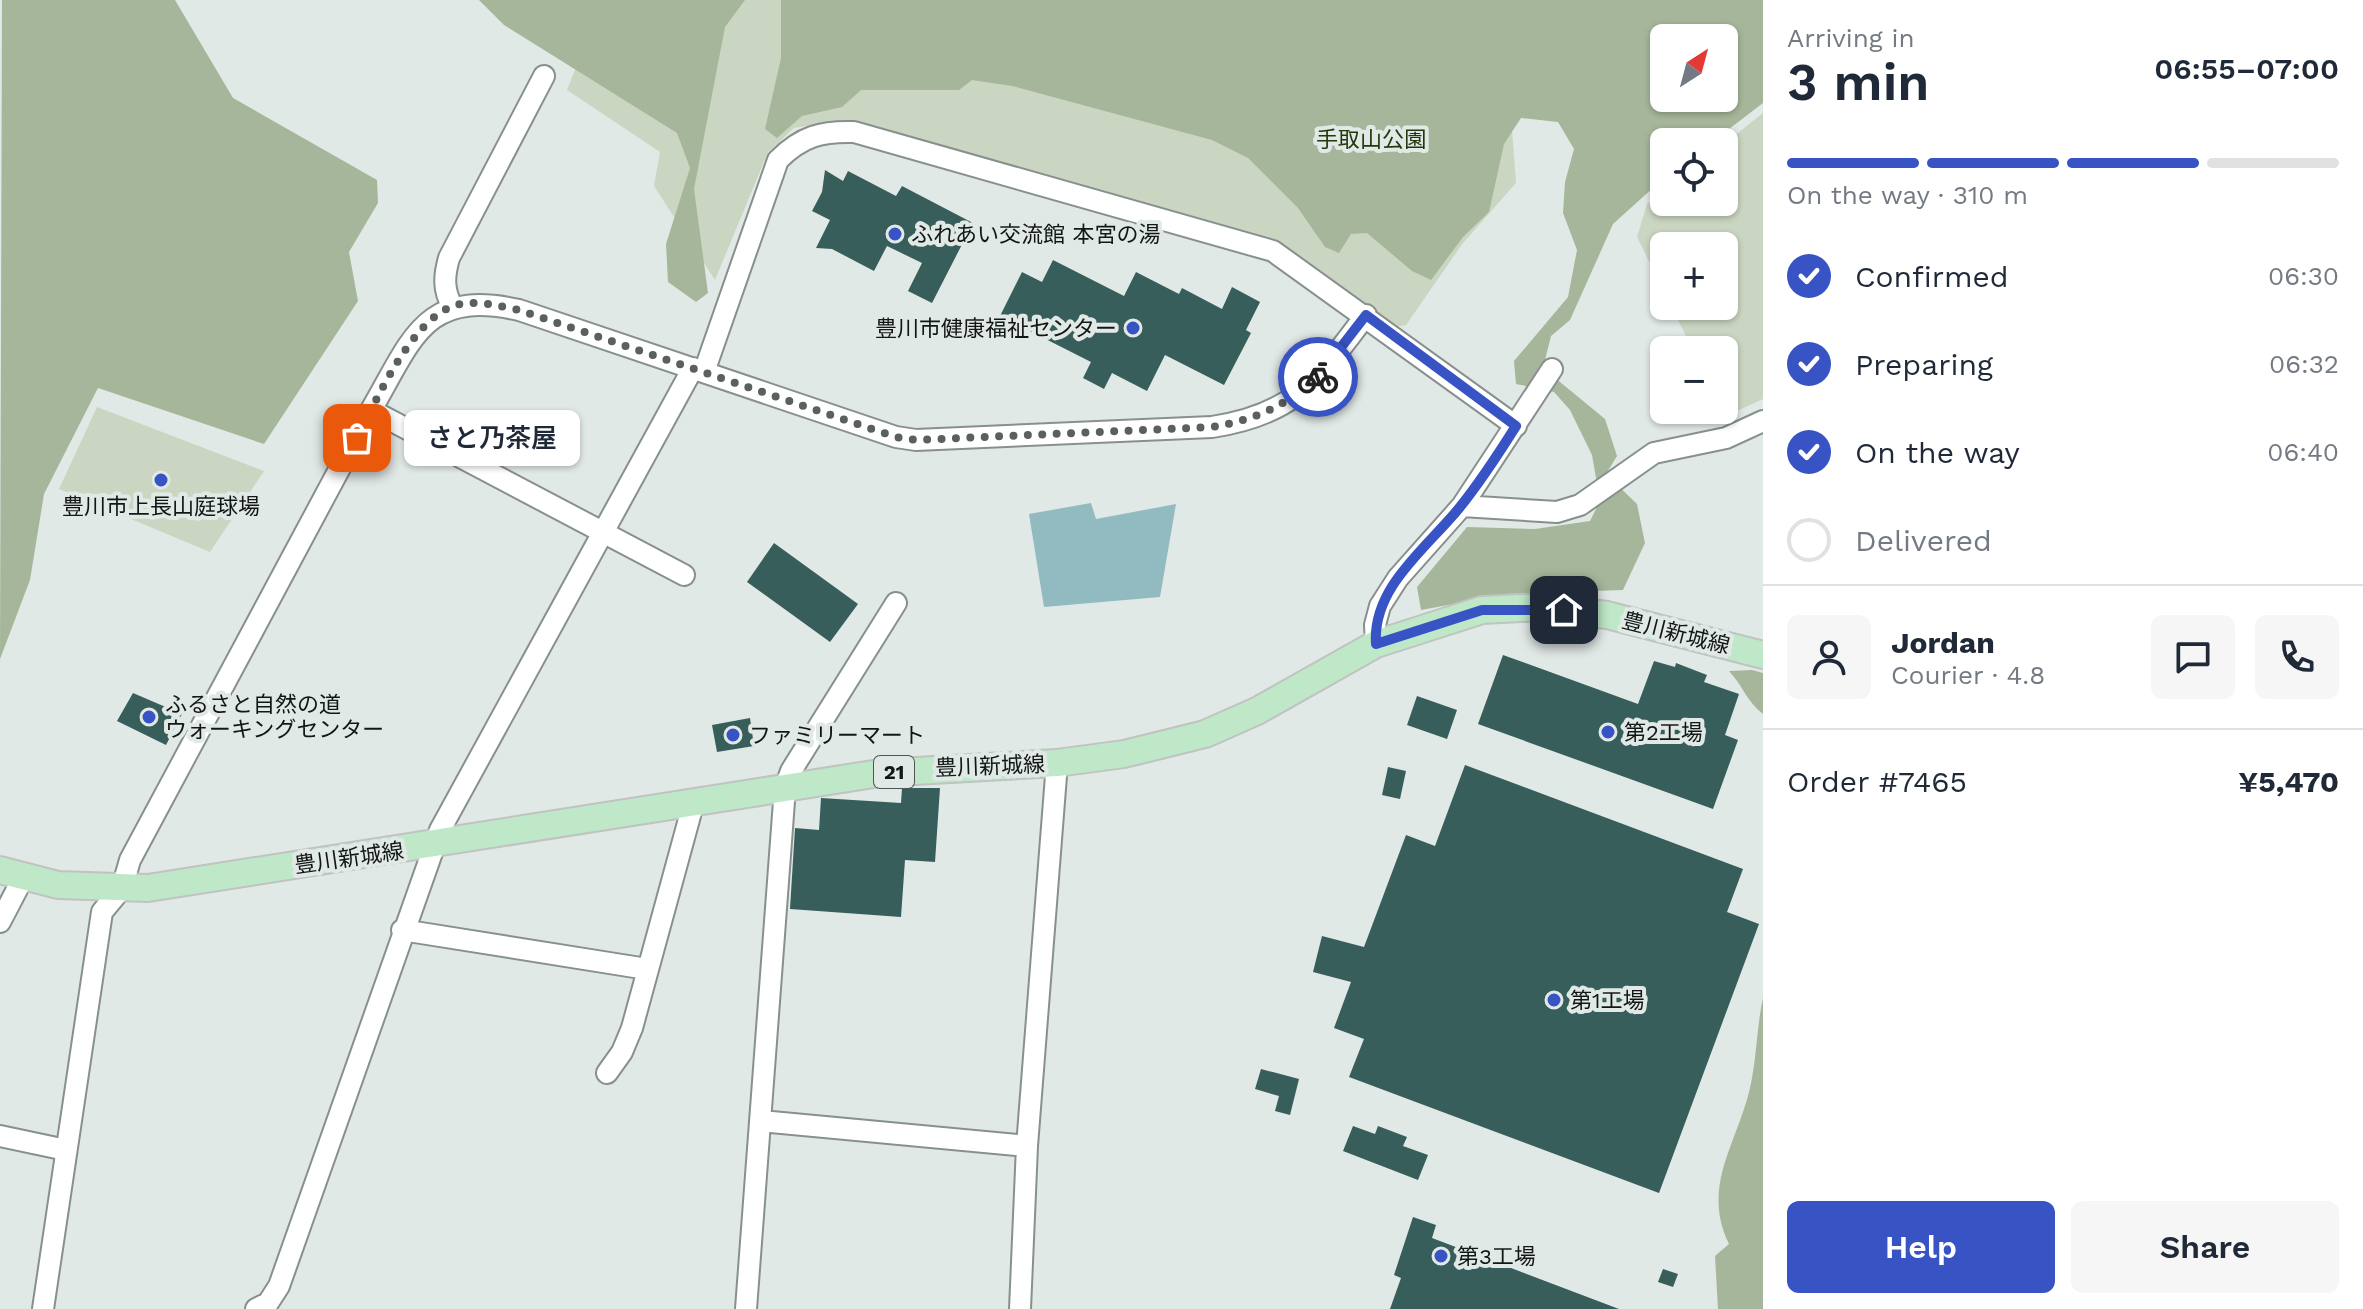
<!DOCTYPE html>
<html lang="en">
<head>
<meta charset="utf-8">
<style>
  :root { --surface:#fff; --page:#f6f6f7; --text:#1f2937; --muted:#747a83; --line:#e0e1e3; --accent:#3753c4 }
  body { margin:0; font-family:"Work Sans","Noto Sans JP",sans-serif; background:var(--page); color:var(--text); height:100vh; display:flex; flex-direction:column; font-size:30px; white-space:nowrap }
  * { box-sizing:border-box; margin:0 }
  p { font-size:26px; color:var(--muted) }
  .icon { flex:none; width:44px; height:44px; fill:none; stroke:currentColor; stroke-width:2; stroke-linecap:round; stroke-linejoin:round }
  .map { position:relative; flex:1; overflow:hidden }
  .drawer { display:flex; flex-direction:column; background:var(--surface); width:600px }
  .drawer>* { flex:none }
  .needle { width:52px; rotate:36deg }
  .tools { position:absolute; left:1650px; top:24px; display:grid; gap:16px }
  .tools a { display:grid; place-items:center; width:88px; height:88px; border-radius:12px; background:var(--surface); box-shadow:0 2px 6px #0004; font-size:40px }
  .pin { position:absolute; display:grid; place-items:center; width:68px; height:68px; color:#fff; margin:-34px; border-radius:16px; box-shadow:0 4px 12px #0006 }
  .courier { position:absolute; display:grid; place-items:center; width:80px; height:80px; margin:-40px; border:6px solid #3753c4; border-radius:50%; background:#fff; color:#222; box-shadow:0 2px 10px #0007 }
  .bubble { position:absolute; height:56px; border-radius:12px; background:var(--surface); box-shadow:0 2px 6px #0004; font-size:26px; font-weight:600; line-height:56px; text-align:center }
  .head em { font-style:normal; font-weight:600 }
  .head div { display:flex; flex-direction:column-reverse }
  .head { display:flex; align-items:center; justify-content:space-between; height:136px; padding:0 24px }
  h1 { font-size:52px; font-weight:600; line-height:60px }
  .bar { display:grid; grid-template-columns:repeat(4,1fr); gap:12px 8px; align-content:center; height:96px; padding:0 24px }
  .bar i { height:10px; border-radius:6px; background:var(--line) }
  .bar .on { background:var(--accent) }
  .bar p { grid-column:span 4 }
  .line { display:flex; align-items:center; gap:20px; padding:0 24px; border-top:2px solid var(--line) }
  .line div { flex:1 }
  .round { display:grid; place-items:center; flex:none; width:84px; height:84px; border-radius:12px; background:var(--page) }
  ol { padding:0 24px; list-style:none }
  li { display:flex; align-items:center; gap:24px; height:88px }
  li p { margin-inline-start:auto }
  li .icon { padding:8px; border-radius:50%; background:var(--accent); color:#fff; stroke-width:4 }
  li:last-child { color:var(--muted) }
  li i { width:44px; height:44px; border:4px solid var(--line); border-radius:50% }
  .cta { display:flex; gap:16px; margin-top:auto; padding:16px 24px }
  .cta a { flex:1; height:92px; border-radius:12px; background:var(--accent); color:#fff; font-size:32px; font-weight:600; line-height:92px; text-align:center }
  .cta a+a { background:var(--page); color:var(--text) }
  main { display:flex; flex:1; min-height:0 }
  .map>svg:first-child { display:block }
</style>
</head>
<body>
<main>
<div class="map">
<svg width="1763" height="1309" viewBox="0 0 1763 1309">
  <rect width="100%" height="100%" fill="#e1e9e6"/>
  <!-- green -->
  <path fill="#cad6c1" d="M 603,0 L 1452,0 L 1509,88 L 1516,183 L 1463,243 L 1406,325 L 1395,327 L 1297,256 L 845,120 L 794,128 L 768,152 L 715,280 L 654,186 L 660,152 L 567,90 Z
    M 1763,113 L 1763,399 L 1726,416 L 1723,410 L 1724,350 L 1693,350 L 1671,306 L 1724,306 L 1724,246 L 1664,246 L 1664,292 L 1637,237 L 1647,204 L 1664,191 L 1664,202 L 1724,202 L 1724,144 Z
    M 97,407 L 264,471 L 210,552 L 59,489 Z"/>
  <!-- forest -->
  <path fill="#a6b69a" fill-rule="evenodd" d="M 2,0 L 175,0 L 233,98 L 377,180 L 378,203 L 349,252 L 358,301 L 264,444 L 98,388 L 44,494 L 30,580 L 0,659 Z
    M 479,0 L 745,0 L 725,27 L 694,189 L 708,293 L 696,302 L 668,282 L 666,244 L 690,168 L 677,133 L 504,25 Z
    M 781,0 L 1763,0 L 1763,103 L 1712,142 L 1664,142 L 1664,178 L 1613,224 L 1570,320 L 1551,336 L 1543,368 L 1605,419 L 1617,456 L 1606,474 L 1637,504 L 1645,543 L 1623,590 L 1508,594 L 1421,610 L 1417,587 L 1467,527 L 1535,529 L 1590,521 L 1600,501 L 1592,455 L 1570,410 L 1554,392 L 1516,384 L 1514,361 L 1568,297 L 1577,250 L 1563,213 L 1565,182 L 1574,149 L 1558,122 L 1521,118 L 1504,144 L 1489,212 L 1463,237 L 1431,280 L 1412,271 L 1367,233 L 1351,234 L 1339,253 L 1325,247 L 1298,208 L 1248,158 L 1212,140 L 1012,86 L 972,80 L 959,90 L 861,90 L 842,107 L 802,116 L 777,138 L 765,129 L 781,58 ZM 1664,38 L 1724,38 L 1724,98 L 1664,98 Z
    M 1752,670 L 1763,673 L 1763,714 C 1747,702 1743,686 1729,671 Z
    M 1763,998 L 1763,1309 L 1718,1309 L 1715,1256 L 1729,1244 C 1699,1183 1742,1138 1752,1078 C 1757,1051 1757,1025 1763,998 Z"/>
  <!-- water -->
  <path fill="#92bac1" d="M 1091,503 L 1096,519 L 1176,504 L 1160,597 L 1044,607 L 1029,514 Z"/>
  <!-- building -->
  <path fill="#385e5b" d="M 825,170 L 843,181 L 848,171 L 896,196 L 902,186 L 973,223 L 932,303 L 908,291 L 922,263 L 887,246 L 874,271 L 832,249 L 816,248 L 830,220 L 812,211 L 822,192 Z
    M 1053,260 L 1124,296 L 1136,272 L 1179,294 L 1182,288 L 1222,309 L 1232,287 L 1260,302 L 1246,330 L 1251,333 L 1224,385 L 1165,355 L 1147,391 L 1112,373 L 1104,389 L 1083,378 L 1091,362 L 1000,316 L 1022,272 L 1042,282 Z
    M 774,543 L 858,604 L 830,642 L 747,582 Z
    M 1503,655 L 1638,704 L 1654,661 L 1675,667 L 1676,663 L 1707,675 L 1704,682 L 1739,694 L 1725,735 L 1738,740 L 1713,809 L 1478,724 Z
    M 133,693 L 182,714 L 166,745 L 117,721 Z
    M 1417,696 L 1457,710 L 1447,739 L 1407,725 Z
    M 750,718 L 754,746 L 717,752 L 712,725 Z
    M 1465,765 L 1743,869 L 1727,912 L 1759,924 L 1659,1193 L 1349,1077 L 1364,1039 L 1334,1028 L 1351,982 L 1313,972 L 1322,936 L 1364,947 L 1406,835 L 1435,846 Z
    M 1388,767 L 1406,771 L 1400,799 L 1382,795 Z
    M 902,788 L 940,788 L 935,862 L 905,860 L 901,917 L 790,909 L 795,828 L 819,830 L 821,798 L 901,803 Z
    M 1261,1069 L 1299,1079 L 1290,1115 L 1275,1111 L 1279,1096 L 1255,1089 Z
    M 1353,1126 L 1375,1134 L 1378,1126 L 1407,1137 L 1403,1146 L 1428,1155 L 1418,1180 L 1343,1151 Z
    M 1413,1217 L 1436,1225 L 1432,1238 L 1619,1309 L 1390,1309 L 1401,1278 L 1394,1275 Z
    M 1663,1269 L 1678,1274 L 1673,1287 L 1658,1282 Z"/>
  <g fill="none" stroke-linecap="round" stroke-linejoin="round">
    <defs>
      <path id="minor" d="M 452,306 C 443,289 444,276 449,258 L 544,76
        M 704,372 L 778,160 C 802,136 822,131 854,132 L 1273,251 L 1516,426
        M 371,410 L 684,575
        M 1462,506 L 1557,512 L 1580,505 L 1654,453 L 1726,438 L 1763,421
        M 1376,644 L 1375,625 L 1380,606 L 1398,578 L 1462,506 L 1552,369
        M 0,922 L 23,878
        M 402,930 L 647,969
        M 607,1073 L 622,1052 L 632,1028 L 691,812 L 690,803
        M 761,1121 L 1027,1146
        M 0,1136 L 66,1150
        M 43,1309 L 102,912 L 122,888 L 130,860 L 371,410 C 413,338 424,289 519,310 L 896,437 L 916,440 L 1212,427 C 1297,414 1317,379 1366,315
        M 256,1309 L 268,1303 L 279,1286 L 440,830 L 693,368
        M 746,1309 L 785,788 L 791,771 L 896,603
        M 1020,1309 L 1027,1146 L 1057,763"/>
      <path id="major" d="M 0,870 L 58,885 L 148,888 L 880,773 L 1057,763 L 1124,754 L 1205,734 L 1257,711 L 1376,644 L 1482,610 L 1543,607 L 1607,615 L 1763,655"/>
    </defs>
    <!-- minor casing -->
    <use href="#minor" stroke="#88908d" stroke-width="24"/>
    <!-- major casing -->
    <use href="#major" stroke="#c1c2c2" stroke-width="30"/>
    <!-- minor -->
    <use href="#minor" stroke="#fff" stroke-width="20"/>
    <!-- major -->
    <use href="#major" stroke="#bee8c8" stroke-width="26"/>
  </g>
  <g fill="none" stroke-linecap="round" stroke-linejoin="round">
    <!-- done -->
    <path stroke="#5a605e" stroke-width="8" stroke-dasharray="0 14.4" d="M 357,438 C 376,401 410,323 451,307 C 472,298 498,306 519,310 L 896,437 L 916,440 L 1212,427 C 1254,420 1286,406 1318,377"/>
    <!-- route -->
    <path stroke="#3753c4" stroke-width="10" d="M 1318,377 L 1366,315 L 1516,426 C 1499,453 1481,481 1460,507 C 1427,548 1372,587 1376,644 L 1482,610 L 1564,610"/>
  </g>
  <!-- markers -->
  <g fill="#3753c4" stroke="#e1e9e6" stroke-width="3">
    <circle cx="895" cy="234" r="8"/>
    <circle cx="1133" cy="328" r="8"/>
    <circle cx="161" cy="480" r="8"/>
    <circle cx="149" cy="717" r="8"/>
    <circle cx="1608" cy="732" r="8"/>
    <circle cx="733" cy="735" r="8"/>
    <circle cx="1554" cy="1000" r="8"/>
    <circle cx="1441" cy="1256" r="8"/>
  </g>
  <g text-anchor="middle" dominant-baseline="central" stroke-width="8" stroke-linejoin="round" paint-order="stroke">
    <!-- shield labels -->
    <rect fill="#e1e9e6" stroke="#505553" stroke-width="2" x="874" y="756" width="40" height="32" rx="6"/>
    <g font-size="20" font-weight="bold" fill="#121614">
      <text x="894" y="772">21</text>
    </g>
    <!-- park labels -->
    <g font-size="22" fill="#23380a" stroke="#e1e9e6">
      <text x="1371" y="139">手取山公園</text>
    </g>
    <!-- poi labels -->
    <g font-size="22" fill="#121614" stroke="#e1e9e6" text-anchor="start">
      <text x="911" y="234">ふれあい交流館 本宮の湯</text>
      <text x="1117" y="328" text-anchor="end">豊川市健康福祉センター</text>
      <text x="161" y="506" text-anchor="middle">豊川市上長山庭球場</text>
      <text x="165" y="704">ふるさと自然の道<tspan x="165" dy="25">ウォーキングセンター</tspan></text>
      <text x="1624" y="732">第2工場</text>
      <text x="749" y="735">ファミリーマート</text>
      <text x="1570" y="1000">第1工場</text>
      <text x="1457" y="1256">第3工場</text>
    </g>
    <!-- street labels -->
    <g font-size="22" fill="#121614" stroke="#e1e9e6">
      <text transform="translate(1676 633) rotate(14)">豊川新城線</text>
      <text transform="translate(990 766) rotate(-2)">豊川新城線</text>
      <text transform="translate(349 858) rotate(-8)">豊川新城線</text>
    </g>
  </g>
</svg>
<div class="tools">
<a><svg class="needle" viewBox="-14 -14 28 28"><path d="M0-13l5 13h-10z" fill="#e53935"/><path d="M0 13l5-13h-10z" fill="#747a83"/></svg></a>
<a><svg class="icon" aria-label="locate" viewBox="0 0 24 24"><circle cx="12" cy="12" r="6"/><path d="M12 2v4M12 18v4M2 12h4M18 12h4"/></svg></a>
<a>+</a>
<a>−</a>
</div>
<div class="pin" style="left:357px;top:438px;background:#ea580c"><svg class="icon" aria-label="bag" viewBox="0 0 24 24"><path d="M5 8h14l-1 12H6zM9 8a3 3 0 0 1 6 0"/></svg></div>
<div class="pin" style="left:1564px;top:610px;background:#1f2937"><svg class="icon" aria-label="home" viewBox="0 0 24 24"><path d="M3 11l9-7 9 7M6 9v11h12V9"/></svg></div>
<div class="courier" style="left:1318px;top:377px"><svg class="icon" aria-label="bike" viewBox="0 0 24 24"><circle cx="6" cy="16" r="4"/><circle cx="18" cy="16" r="4"/><path d="M6 16l4-8h5l3 8M10 8l3 8H6M13 5h3"/></svg></div>
<div class="bubble" style="left:404px;top:410px;width:176px">さと乃茶屋</div>
</div>
<section class="drawer">
<div class="head"><div><h1>3 min</h1><p>Arriving in</p></div><em>06:55–07:00</em></div>
<div class="bar"><i class="on"></i><i class="on"></i><i class="on"></i><i></i><p>On the way · 310 m</p></div>
<ol>
<li><svg class="icon" aria-label="check" viewBox="0 0 24 24"><path d="M5 12l5 5 9-10"/></svg>Confirmed<p>06:30</p></li>
<li><svg class="icon" aria-label="check" viewBox="0 0 24 24"><path d="M5 12l5 5 9-10"/></svg>Preparing<p>06:32</p></li>
<li><svg class="icon" aria-label="check" viewBox="0 0 24 24"><path d="M5 12l5 5 9-10"/></svg>On the way<p>06:40</p></li>
<li><i></i>Delivered</li>
</ol>
<div class="line" style="height:144px"><a class="round"><svg class="icon" aria-label="person" viewBox="0 0 24 24"><circle cx="12" cy="8" r="4"/><path d="M4 21q1-7 8-7t8 7"/></svg></a><div><b>Jordan</b><p>Courier · 4.8</p></div><a class="round"><svg class="icon" aria-label="chat" viewBox="0 0 24 24"><path d="M4 5h16v11H9l-5 4z"/></svg></a><a class="round"><svg class="icon" aria-label="phone" viewBox="0 0 24 24"><path d="M5 4h4l2 5-3 2q2 4 5 5l2-3 5 2v4C11 20 4 13 5 4z"/></svg></a></div>
<div class="line" style="height:104px"><div>Order #7465</div><b>¥5,470</b></div>
<div class="cta"><a>Help</a><a>Share</a></div>
</section>
</main>
</body>
</html>
